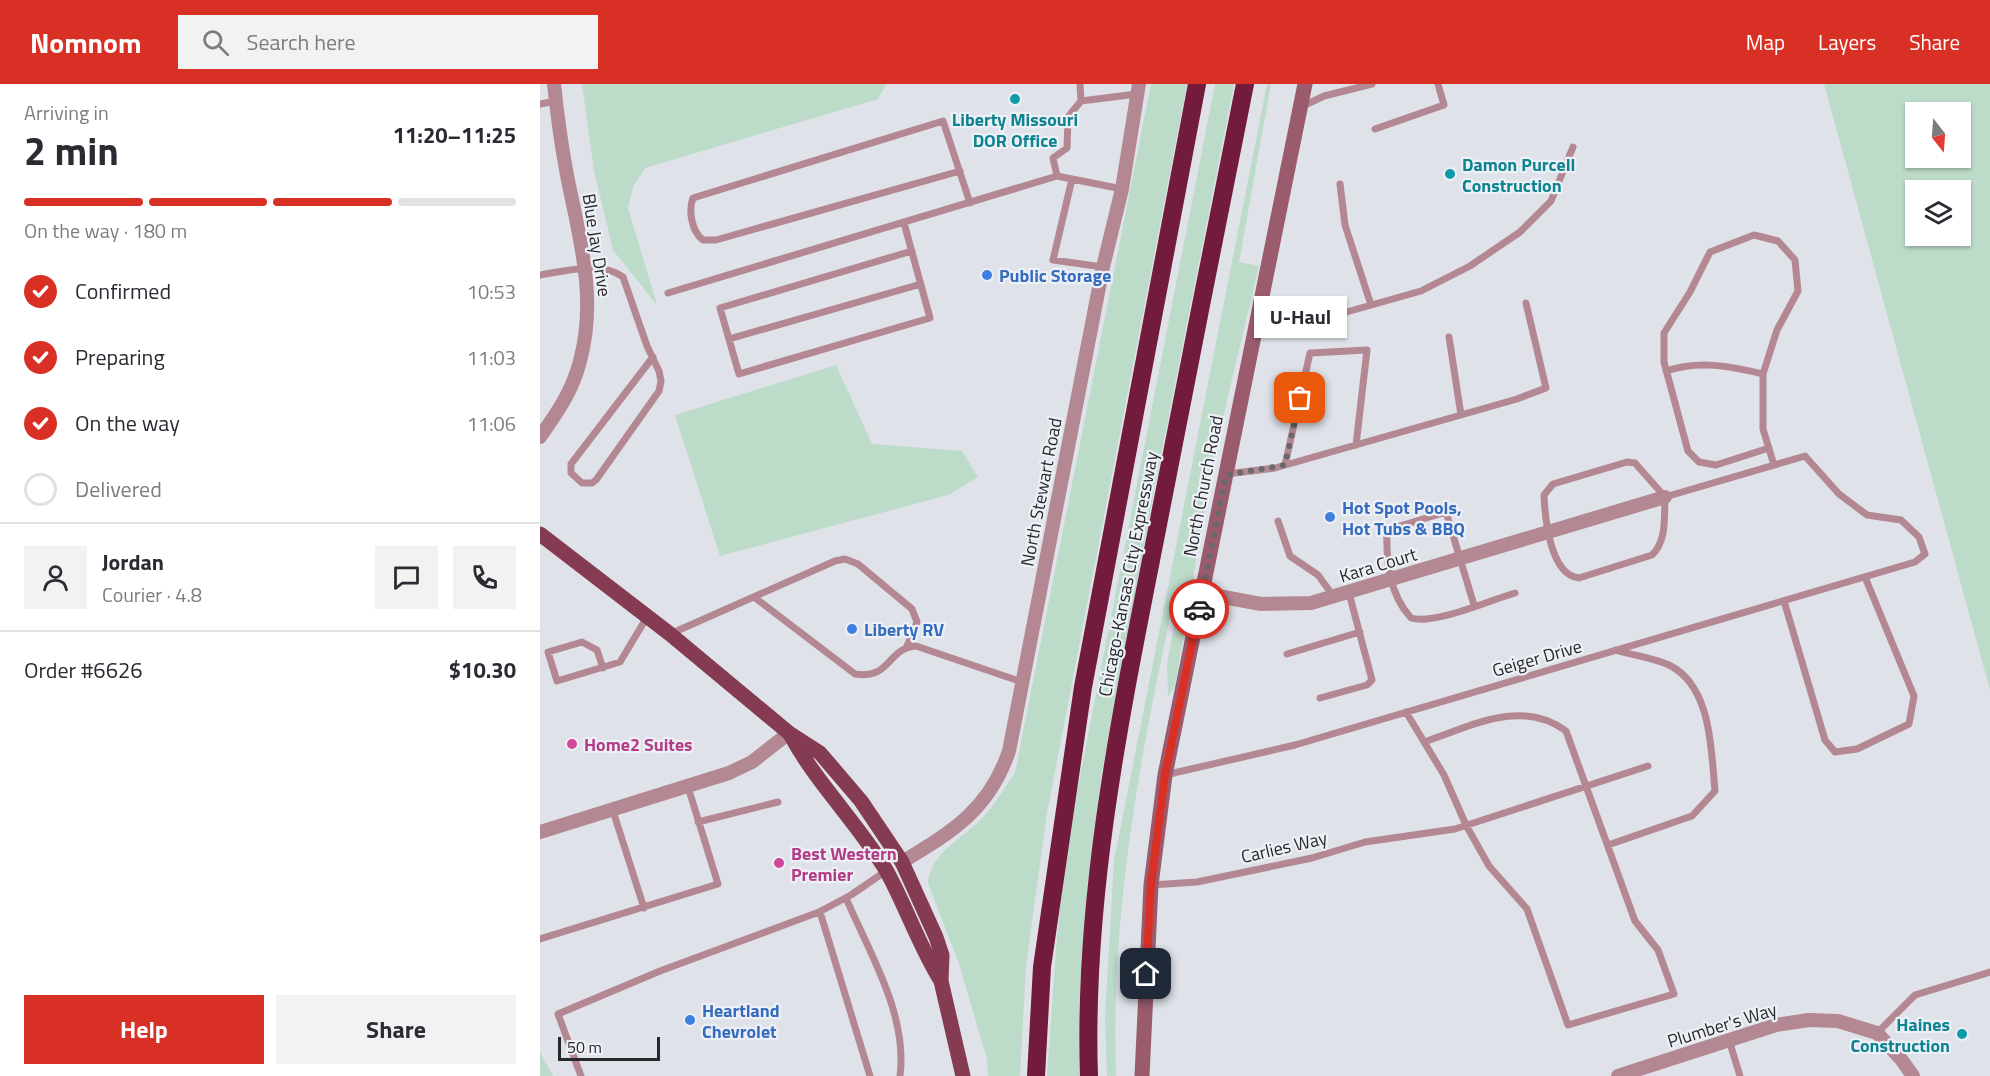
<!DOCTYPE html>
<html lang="en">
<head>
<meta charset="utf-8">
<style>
  :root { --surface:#fff; --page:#f2f2f3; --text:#2b2b33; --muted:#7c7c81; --line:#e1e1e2; --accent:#d93025 }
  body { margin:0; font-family:"Titillium Web",sans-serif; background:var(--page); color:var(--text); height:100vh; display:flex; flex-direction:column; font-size:22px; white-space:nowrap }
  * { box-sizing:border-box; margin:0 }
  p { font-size:20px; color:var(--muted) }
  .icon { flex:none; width:33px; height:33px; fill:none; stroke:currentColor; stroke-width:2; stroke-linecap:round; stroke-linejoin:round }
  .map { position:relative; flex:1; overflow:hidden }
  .drawer { display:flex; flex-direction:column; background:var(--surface); width:540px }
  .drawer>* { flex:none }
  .needle { width:39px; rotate:163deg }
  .buttons { position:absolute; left:1365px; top:18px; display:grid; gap:12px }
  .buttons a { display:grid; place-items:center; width:66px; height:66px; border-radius:0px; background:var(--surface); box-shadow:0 2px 4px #0004; font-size:30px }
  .scale { position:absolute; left:18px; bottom:15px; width:102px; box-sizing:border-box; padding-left:6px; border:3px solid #27282a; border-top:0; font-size:16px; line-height:21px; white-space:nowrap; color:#27282a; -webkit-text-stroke:4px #edf0f6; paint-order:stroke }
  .pin { position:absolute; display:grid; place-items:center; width:51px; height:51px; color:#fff; margin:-26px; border-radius:12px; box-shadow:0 3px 9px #0006 }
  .courier { position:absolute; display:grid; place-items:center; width:60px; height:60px; margin:-30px; border:4px solid #d93025; border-radius:50%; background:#fff; color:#222; box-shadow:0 2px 8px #0007 }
  .bubble { position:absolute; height:42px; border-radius:0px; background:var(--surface); box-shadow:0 2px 4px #0004; font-size:20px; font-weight:700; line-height:42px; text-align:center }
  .summary em { font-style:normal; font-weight:700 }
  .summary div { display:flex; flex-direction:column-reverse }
  .summary { display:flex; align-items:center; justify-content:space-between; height:102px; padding:0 24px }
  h1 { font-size:39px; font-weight:700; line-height:45px }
  .bar { display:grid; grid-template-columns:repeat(4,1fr); gap:9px 6px; align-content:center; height:72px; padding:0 24px }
  .bar i { height:8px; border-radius:4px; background:var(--line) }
  .bar .current { background:var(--accent) }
  .bar p { grid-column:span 4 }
  .line { display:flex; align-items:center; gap:15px; padding:0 24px; border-top:2px solid var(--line) }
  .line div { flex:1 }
  .round { display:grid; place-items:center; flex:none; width:63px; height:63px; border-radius:0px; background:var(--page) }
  ol { padding:0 24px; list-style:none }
  li { display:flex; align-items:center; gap:18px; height:66px }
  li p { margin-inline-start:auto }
  li .icon { padding:6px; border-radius:50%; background:var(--accent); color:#fff; stroke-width:4 }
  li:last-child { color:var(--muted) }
  li i { width:33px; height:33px; border:3px solid var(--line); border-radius:50% }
  .cta { display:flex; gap:12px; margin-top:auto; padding:12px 24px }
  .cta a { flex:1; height:69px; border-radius:0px; background:var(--accent); color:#fff; font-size:24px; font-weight:700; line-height:69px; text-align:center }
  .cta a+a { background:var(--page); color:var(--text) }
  header { display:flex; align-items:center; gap:36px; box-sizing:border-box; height:84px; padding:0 30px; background:var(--accent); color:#fff }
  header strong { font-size:28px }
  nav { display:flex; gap:33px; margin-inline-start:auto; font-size:21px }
  .search { width:420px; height:54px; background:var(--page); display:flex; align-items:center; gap:15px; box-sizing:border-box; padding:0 21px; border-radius:0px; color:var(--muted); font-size:22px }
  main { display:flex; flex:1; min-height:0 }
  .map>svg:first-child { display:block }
</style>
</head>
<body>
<header>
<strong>Nomnom</strong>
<div class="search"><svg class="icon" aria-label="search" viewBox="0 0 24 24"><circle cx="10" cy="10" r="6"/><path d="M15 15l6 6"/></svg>Search here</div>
<nav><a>Map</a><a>Layers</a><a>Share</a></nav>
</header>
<main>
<section class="drawer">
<div class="summary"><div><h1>2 min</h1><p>Arriving in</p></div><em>11:20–11:25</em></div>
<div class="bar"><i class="current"></i><i class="current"></i><i class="current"></i><i></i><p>On the way · 180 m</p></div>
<ol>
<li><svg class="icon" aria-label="check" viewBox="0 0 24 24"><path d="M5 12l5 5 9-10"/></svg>Confirmed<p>10:53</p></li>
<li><svg class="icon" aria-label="check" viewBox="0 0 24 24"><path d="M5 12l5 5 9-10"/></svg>Preparing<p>11:03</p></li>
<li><svg class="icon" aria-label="check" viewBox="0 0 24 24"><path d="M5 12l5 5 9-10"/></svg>On the way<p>11:06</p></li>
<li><i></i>Delivered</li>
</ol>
<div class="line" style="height:108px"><a class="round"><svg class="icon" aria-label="person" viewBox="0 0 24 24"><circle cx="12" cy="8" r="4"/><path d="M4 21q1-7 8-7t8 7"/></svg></a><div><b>Jordan</b><p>Courier · 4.8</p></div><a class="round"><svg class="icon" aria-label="chat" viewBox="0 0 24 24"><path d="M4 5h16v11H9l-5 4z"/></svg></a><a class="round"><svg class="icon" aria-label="phone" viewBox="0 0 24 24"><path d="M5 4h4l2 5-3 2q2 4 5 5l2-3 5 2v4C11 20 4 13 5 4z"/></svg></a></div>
<div class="line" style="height:78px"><div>Order #6626</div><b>$10.30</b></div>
<div class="cta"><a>Help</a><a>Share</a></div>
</section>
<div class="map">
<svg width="1450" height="992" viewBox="0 0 1450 992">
  <rect width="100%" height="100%" fill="#dfe2e9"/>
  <!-- green -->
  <path fill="#bddbc9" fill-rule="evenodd" d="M 42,0 L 346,0 L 338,15 L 105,84 L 93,103 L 88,124 L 117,221 L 73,166 L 54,87 Z
    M 611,0 L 647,0 L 507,729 L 486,882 L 480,992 L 448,992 L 447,975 L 419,880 L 388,799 C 390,768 425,754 444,732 C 456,719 465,703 475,689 Z
    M 675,0 L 694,0 L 615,402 L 560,700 L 547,803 L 541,915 L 540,992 L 507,992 L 517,853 L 528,754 Z
    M 727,0 L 731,0 L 699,178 L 719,182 L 674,371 L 635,601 L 628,613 L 627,580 L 641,505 L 636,506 C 601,666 570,828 576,992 L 567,992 L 565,933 L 574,777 Z
    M 1284,0 L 1450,0 L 1450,606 ZM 1376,28 L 1420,28 L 1420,74 L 1376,74 ZM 1376,106 L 1420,106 L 1420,152 L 1376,152 Z
    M 296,281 L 332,360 L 422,367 L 438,393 L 408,411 L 180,472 L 135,331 Z
    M 0,968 L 13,992 L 0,992 Z"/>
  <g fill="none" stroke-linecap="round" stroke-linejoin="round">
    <!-- service -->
    <path stroke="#b48893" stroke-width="7" d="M 541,17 L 597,10
      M 0,20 L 16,17
      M 761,23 L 784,12 L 832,0
      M 835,45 L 904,21 L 898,0
      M 420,87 L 176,156 L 163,156 C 152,148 148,127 153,114 L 403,37 L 430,119
      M 517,92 L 513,74 L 527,64 L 528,33 L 541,17 L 540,0
      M 532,95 L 513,176 L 563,183
      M 800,100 L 805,141 L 831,221
      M 364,139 L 390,234 L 199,290 L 180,224 L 372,167
      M 0,191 C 24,187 63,177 83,193 L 107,262 L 119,287 L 121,297 L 119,307 L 56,396 L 52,399 L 42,399 L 31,389 L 31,380 L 113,273
      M 128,209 L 517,92 L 582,105
      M 717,228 L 781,233 L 803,229 L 881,207 L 930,182 L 980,148 L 1011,117 L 1033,63
      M 909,253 L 921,331
      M 189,255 L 381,200
      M 1126,287 C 1160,276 1189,282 1223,290
      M 1229,364 L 1176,381 L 1159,378 L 1148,367 L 1124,278 L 1124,249 L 1150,208 L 1170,168 L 1214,151 L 1238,157 L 1255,176 L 1258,207 L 1237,246 L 1223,290 L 1223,345 L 1234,381
      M 1087,378 L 1095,379 L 1125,413 C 1124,433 1127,457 1112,471 L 1039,494 C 1010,491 1005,434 1004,411 L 1013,400 Z
      M 745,381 L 770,269 L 827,266 L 816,361
      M 687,390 L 735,384 L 977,315 L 1006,304 L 986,219
      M 738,437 L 750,472 L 778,491 L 794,513
      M 214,513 L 315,590 C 351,596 347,564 376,562 L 482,598
      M 1244,517 L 1285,656 L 1295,668 L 1317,665 L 1369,640 L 1374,612 L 1325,493
      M 934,521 L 906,428 L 847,446 C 846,477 849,510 871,534 C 895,541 950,516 975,509
      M 130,550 L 295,477 L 305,475 L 318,480 L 372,525 L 377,538 L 367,562
      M 747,570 L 820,548
      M 63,584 L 57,566 L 42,558 L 8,568 L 17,597 L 80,578 L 107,533
      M 780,614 L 827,601 L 832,596 L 809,509
      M 866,628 L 904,691 L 926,741 L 949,782 L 987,825 L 1028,941 L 1134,910 L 1118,866 L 1095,837 L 1026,647 C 981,614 932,642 884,658
      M 625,691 L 755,661 L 1375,478 L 1385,470 L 1379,453 L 1361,436 L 1327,431 L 1299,410 L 1265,372 L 1125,413
      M 73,727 L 104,824
      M 158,738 L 238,718
      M 1068,761 L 1152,732 L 1175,707 C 1171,667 1172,602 1129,581 C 1114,574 1092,571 1075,566
      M 611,801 L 657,798 L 772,774 L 825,758 L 915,745 L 1108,682
      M 306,814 C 329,868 368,931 360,992
      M 280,828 L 330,992
      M 0,855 L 178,800 L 148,703
      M 1337,949 L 1375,911 L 1450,888
      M 1189,956 L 1200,992
      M 41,992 L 18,930 L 120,887 L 279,828 L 311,811 L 346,787"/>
    <!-- minor -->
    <path stroke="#b48893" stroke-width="14" d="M 0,353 C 17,329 33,306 40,277 C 58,212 38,149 26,86 C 21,58 17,29 14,0
      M 662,509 L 721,520 L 771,519 L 1125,413
      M 0,748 L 189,689 L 212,678 L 249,649
      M 362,778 C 413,747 449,726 469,667 L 563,183 L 582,105 L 599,0
      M 1078,992 L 1236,941 L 1269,936 L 1298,937 L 1337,949 L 1361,975 L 1373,992"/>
    <!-- secondary -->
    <path stroke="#9a5c6d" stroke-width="15" d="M 602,992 L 611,801 L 625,691 L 765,0"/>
    <!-- primary -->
    <path stroke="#853b52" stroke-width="15" d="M 0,450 L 130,550 L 249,649 L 280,669 L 321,717 L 362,778 L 396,853 L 402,871 L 401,897 L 423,992
      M 250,650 C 276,699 317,738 346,786 C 366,822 379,862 401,897"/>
    <!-- motorway -->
    <path stroke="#721b3c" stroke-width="18" d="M 496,992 L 502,883 L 543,603 L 657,0
      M 549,992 C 543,816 579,638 613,466 C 643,311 674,155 705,0"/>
  </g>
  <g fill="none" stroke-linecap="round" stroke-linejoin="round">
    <!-- done -->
    <path stroke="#67696d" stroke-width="6" stroke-dasharray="0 10.8" d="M 659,525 L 686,391 L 745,381 L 760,314"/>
    <!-- route -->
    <path stroke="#d93025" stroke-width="8" d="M 606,890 L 611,801 L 625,691 L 659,525"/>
  </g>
  <!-- markers -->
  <g fill="#0f9aa8" stroke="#edf0f6" stroke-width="2">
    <circle cx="475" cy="15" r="6"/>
    <circle cx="910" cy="90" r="6"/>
    <circle cx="1422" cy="950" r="6"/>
  </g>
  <g fill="#3f7fe0" stroke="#edf0f6" stroke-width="2">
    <circle cx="447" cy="191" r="6"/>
    <circle cx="790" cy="433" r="6"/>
    <circle cx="312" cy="545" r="6"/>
    <circle cx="150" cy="936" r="6"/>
  </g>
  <g fill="#d1479c" stroke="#edf0f6" stroke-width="2">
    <circle cx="32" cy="660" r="6"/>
    <circle cx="239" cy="779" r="6"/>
  </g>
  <g text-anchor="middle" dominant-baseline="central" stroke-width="4.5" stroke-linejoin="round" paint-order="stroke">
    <!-- culture labels -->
    <g font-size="18" font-weight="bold" fill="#0d838f" stroke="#edf0f6">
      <text x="475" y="35">Liberty Missouri<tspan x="475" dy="21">DOR Office</tspan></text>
      <text x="922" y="80" text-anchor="start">Damon Purcell<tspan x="922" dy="21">Construction</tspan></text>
      <text x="1410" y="940" text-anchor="end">Haines<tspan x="1410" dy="21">Construction</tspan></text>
    </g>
    <!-- street labels -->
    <g font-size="18" fill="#27282a" stroke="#edf0f6">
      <text transform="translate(57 161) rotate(81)">Blue Jay Drive</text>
      <text transform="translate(663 402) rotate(-79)">North Church Road</text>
      <text transform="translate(501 408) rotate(-79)">North Stewart Road</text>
      <text transform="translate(838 481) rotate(-17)">Kara Court</text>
      <text transform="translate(588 490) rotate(-79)">Chicago-Kansas City Expressway</text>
      <text transform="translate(997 574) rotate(-16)">Geiger Drive</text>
      <text transform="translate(744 763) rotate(-13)">Carlies Way</text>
      <text transform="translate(1182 941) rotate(-17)">Plumber's Way</text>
    </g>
    <!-- shop labels -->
    <g font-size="18" font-weight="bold" fill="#366cbe" stroke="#edf0f6" text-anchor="start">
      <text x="459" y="191">Public Storage</text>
      <text x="802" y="423">Hot Spot Pools,<tspan x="802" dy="21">Hot Tubs &amp; BBQ</tspan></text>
      <text x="324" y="545">Liberty RV</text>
      <text x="162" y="926">Heartland<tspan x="162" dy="21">Chevrolet</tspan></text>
    </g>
    <!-- hotel labels -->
    <g font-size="18" font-weight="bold" fill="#b23c85" stroke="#edf0f6" text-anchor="start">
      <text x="44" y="660">Home2 Suites</text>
      <text x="251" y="769">Best Western<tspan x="251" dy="21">Premier</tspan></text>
    </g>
  </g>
</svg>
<div class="buttons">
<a><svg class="needle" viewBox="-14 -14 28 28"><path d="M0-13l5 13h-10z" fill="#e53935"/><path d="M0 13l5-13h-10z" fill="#7c7c81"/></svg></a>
<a><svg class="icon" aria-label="layers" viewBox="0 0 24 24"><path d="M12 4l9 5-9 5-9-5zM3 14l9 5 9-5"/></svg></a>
</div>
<div class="scale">50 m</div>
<div class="pin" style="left:760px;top:314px;background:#ea580c"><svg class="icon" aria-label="bag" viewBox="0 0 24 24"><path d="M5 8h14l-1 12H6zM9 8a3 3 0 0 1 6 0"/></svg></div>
<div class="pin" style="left:606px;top:890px;background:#1f2937"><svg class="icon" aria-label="home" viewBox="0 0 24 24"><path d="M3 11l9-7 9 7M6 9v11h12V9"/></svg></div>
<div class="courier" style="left:659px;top:525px"><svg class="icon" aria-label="car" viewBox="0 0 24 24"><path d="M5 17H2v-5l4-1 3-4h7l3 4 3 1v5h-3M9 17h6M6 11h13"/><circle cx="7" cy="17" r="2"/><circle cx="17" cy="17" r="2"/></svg></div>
<div class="bubble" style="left:714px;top:212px;width:93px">U-Haul</div>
</div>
</main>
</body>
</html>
